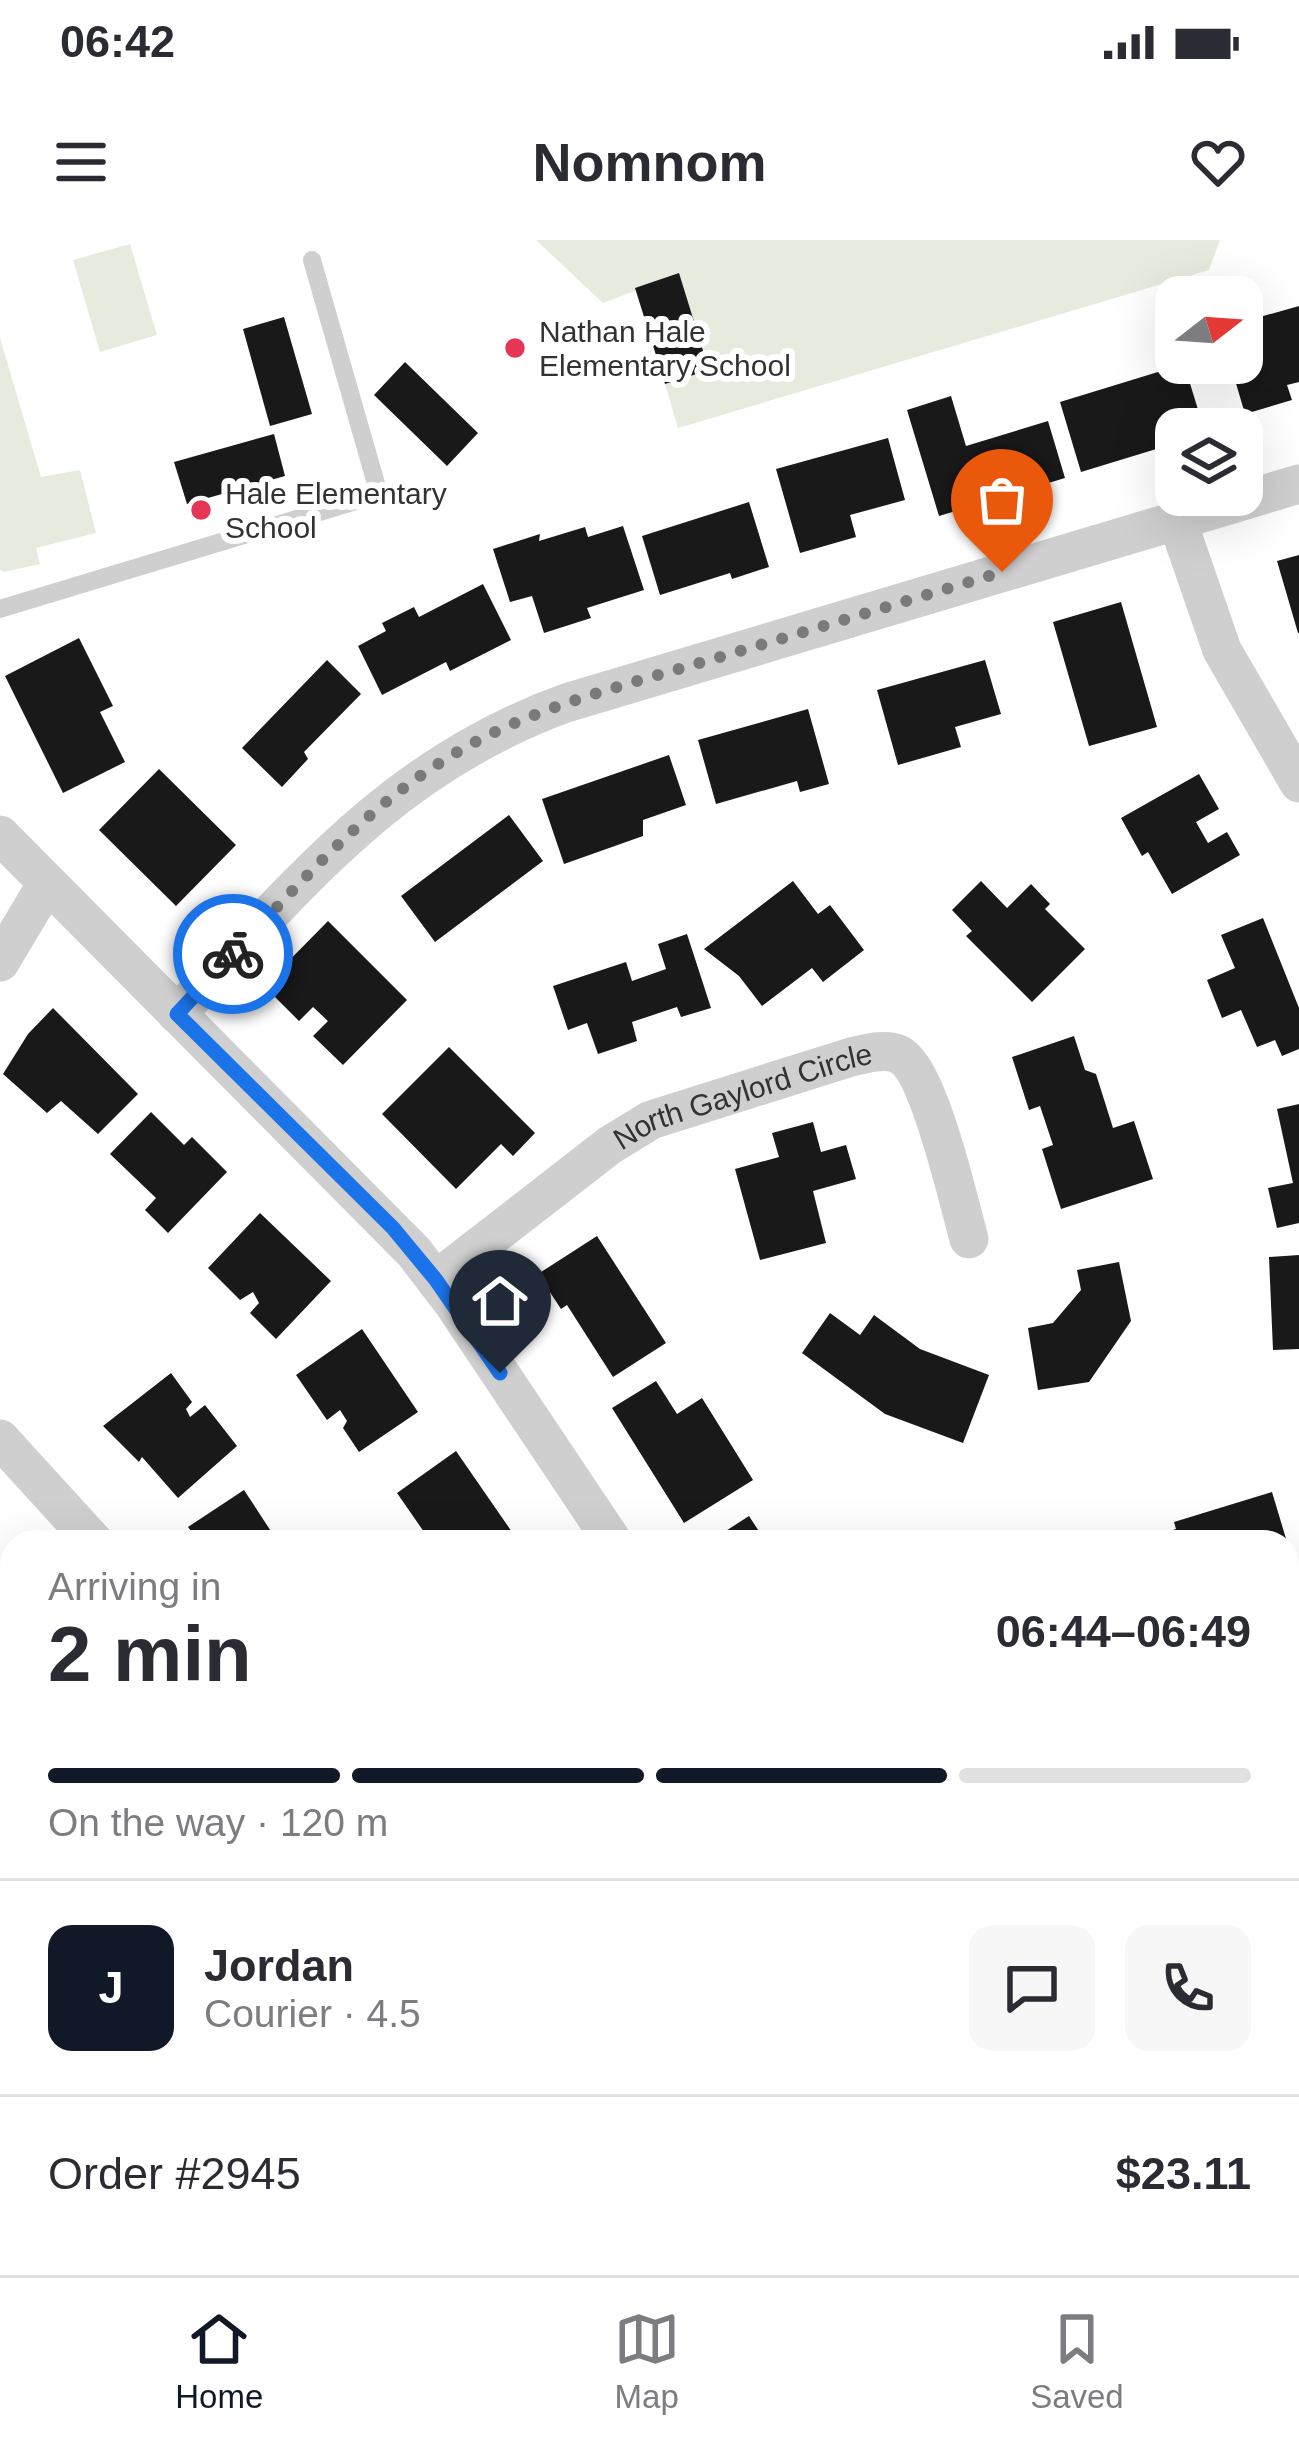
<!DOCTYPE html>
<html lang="en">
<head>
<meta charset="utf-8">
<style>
  :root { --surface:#fff; --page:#f7f7f7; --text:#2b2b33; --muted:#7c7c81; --line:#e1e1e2; --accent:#111827 }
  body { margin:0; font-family:Arial,sans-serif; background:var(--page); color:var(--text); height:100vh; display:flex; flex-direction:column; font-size:45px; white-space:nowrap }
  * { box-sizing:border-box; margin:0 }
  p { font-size:39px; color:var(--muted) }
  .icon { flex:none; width:66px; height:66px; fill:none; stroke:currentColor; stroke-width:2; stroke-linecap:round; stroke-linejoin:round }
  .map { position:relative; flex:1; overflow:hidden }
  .drawer { position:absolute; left:0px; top:1290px; width:1299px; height:747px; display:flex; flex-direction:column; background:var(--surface); border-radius:36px 36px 0 0; box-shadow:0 12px 48px #0002 }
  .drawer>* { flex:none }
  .needle { width:78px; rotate:73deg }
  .buttons { position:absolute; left:1155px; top:36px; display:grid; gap:24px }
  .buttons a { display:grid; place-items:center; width:108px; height:108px; border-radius:24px; background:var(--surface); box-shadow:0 12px 48px #0002; font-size:60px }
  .pin { position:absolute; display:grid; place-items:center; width:102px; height:102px; color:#fff; margin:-123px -51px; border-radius:50% 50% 50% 0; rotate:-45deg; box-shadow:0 0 12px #0007 }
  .pin .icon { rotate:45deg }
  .courier { position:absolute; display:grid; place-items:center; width:120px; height:120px; margin:-60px; border:9px solid #1a73e8; border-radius:50%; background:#fff; color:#222; box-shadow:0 3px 15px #0007 }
  .overview em { font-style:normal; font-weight:700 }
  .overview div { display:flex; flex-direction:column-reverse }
  .overview { display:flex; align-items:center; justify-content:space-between; height:204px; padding:0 48px }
  h1 { font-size:78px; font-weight:700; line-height:90px }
  .bar { display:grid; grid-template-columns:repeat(4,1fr); gap:18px 12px; align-content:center; height:144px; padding:0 48px }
  .bar i { height:15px; border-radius:9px; background:var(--line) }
  .bar .on { background:var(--accent) }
  .bar p { grid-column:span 4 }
  .line { display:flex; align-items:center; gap:30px; padding:0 48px; border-top:3px solid var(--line) }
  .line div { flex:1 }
  .round { display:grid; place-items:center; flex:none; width:126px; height:126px; border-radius:24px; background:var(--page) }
  .status { display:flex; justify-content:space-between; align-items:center; height:84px; padding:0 60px; background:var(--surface); direction:ltr }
  .status svg { height:33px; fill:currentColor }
  header { display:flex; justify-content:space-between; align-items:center; height:156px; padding:0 48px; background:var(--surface); font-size:54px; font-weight:700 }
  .menu { display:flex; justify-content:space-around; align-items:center; height:168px; border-top:3px solid var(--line); background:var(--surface); font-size:33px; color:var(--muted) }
  .menu a { display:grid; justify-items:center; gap:6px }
  .menu .on { color:var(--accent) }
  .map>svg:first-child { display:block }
</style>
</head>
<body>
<div class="status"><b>06:42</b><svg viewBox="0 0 49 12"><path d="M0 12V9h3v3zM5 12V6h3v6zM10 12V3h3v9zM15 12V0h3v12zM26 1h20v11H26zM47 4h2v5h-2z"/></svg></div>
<header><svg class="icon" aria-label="menu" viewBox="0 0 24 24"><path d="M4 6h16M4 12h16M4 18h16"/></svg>Nomnom<svg class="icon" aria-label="heart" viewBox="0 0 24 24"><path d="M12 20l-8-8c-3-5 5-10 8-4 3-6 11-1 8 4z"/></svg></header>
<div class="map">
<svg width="1299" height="2035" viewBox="0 0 1299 2035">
  <rect width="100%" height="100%" fill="#fff"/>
  <!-- green -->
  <path fill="#e6ebde" d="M 536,0 L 1220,0 L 1209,30 L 678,188 L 665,144 L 709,129 L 679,34 L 603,63 Z
    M 130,4 L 157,95 L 100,112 L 73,20 Z
    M 0,98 L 41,237 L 80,230 L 96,293 L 36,308 L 40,324 L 4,332 L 0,330 Z"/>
  <!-- building -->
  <path fill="#191919" d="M 679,33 L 709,130 L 665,144 L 635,48 Z
    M 1299,66 L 1299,142 L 1287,145 L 1292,160 L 1245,174 L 1230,123 L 1242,123 L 1242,82 Z
    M 284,77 L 312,174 L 270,186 L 243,89 Z
    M 405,122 L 478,193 L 447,226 L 374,155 Z
    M 1184,124 L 1204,189 L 1176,189 L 1176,203 L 1081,232 L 1060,162 Z
    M 951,156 L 966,206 L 1048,181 L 1065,238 L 939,276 L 907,170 Z
    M 274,194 L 285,236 L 187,264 L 174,222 Z
    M 888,198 L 905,260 L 850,275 L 856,297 L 800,313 L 776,229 Z
    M 749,262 L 769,327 L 732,339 L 730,333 L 660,355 L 642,296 Z
    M 623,286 L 644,350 L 587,368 L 591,378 L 544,393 L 532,356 L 510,362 L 493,309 L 540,294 L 539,301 L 585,287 L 588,297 Z
    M 1299,315 L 1299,393 L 1298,393 L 1277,321 Z
    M 483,344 L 511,400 L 450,431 L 446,422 L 382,455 L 358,406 L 386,391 L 382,383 L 414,367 L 419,377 Z
    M 1121,362 L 1157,487 L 1089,506 L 1053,382 Z
    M 79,398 L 113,466 L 100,472 L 125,522 L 63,553 L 5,436 Z
    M 327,420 L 361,454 L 304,512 L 308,519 L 282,547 L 242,508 Z
    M 985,420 L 1001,474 L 955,487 L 961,507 L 898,525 L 877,450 Z
    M 808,469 L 829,544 L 800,552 L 797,541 L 716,564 L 698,500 Z
    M 669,515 L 686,565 L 643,580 L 643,596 L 564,624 L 542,559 Z
    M 159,529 L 236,605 L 176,666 L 99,590 Z
    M 1199,534 L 1219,569 L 1196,582 L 1208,603 L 1227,592 L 1240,615 L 1172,654 L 1148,612 L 1142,616 L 1121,578 Z
    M 509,575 L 543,621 L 435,702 L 401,656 Z
    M 793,641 L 818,674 L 830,665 L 864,710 L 823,742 L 812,728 L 762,766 L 739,736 L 704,709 Z
    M 981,641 L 1007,668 L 1031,644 L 1050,664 L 1045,669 L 1085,709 L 1032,762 L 966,696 L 972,691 L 952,670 Z
    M 1263,678 L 1299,768 L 1299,809 L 1282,816 L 1275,800 L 1257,807 L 1241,770 L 1222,778 L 1207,740 L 1235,728 L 1221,695 Z
    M 328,681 L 407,760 L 343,825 L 313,796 L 328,781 L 313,767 L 299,781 L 264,746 Z
    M 687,694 L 711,768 L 681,777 L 677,767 L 632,782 L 637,801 L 598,814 L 587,783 L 568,790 L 553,746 L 626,722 L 632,741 L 666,729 L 658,704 Z
    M 53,768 L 138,854 L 98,894 L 61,861 L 47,873 L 3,834 L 28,794 Z
    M 1074,796 L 1085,830 L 1096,834 L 1113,888 L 1134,881 L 1153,939 L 1061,969 L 1042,909 L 1053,905 L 1040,866 L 1029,870 L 1012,817 Z
    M 449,807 L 535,893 L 513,916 L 501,904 L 456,949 L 382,874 Z
    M 1299,864 L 1299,983 L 1277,988 L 1268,948 L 1293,943 L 1277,869 Z
    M 151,872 L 184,905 L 192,897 L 227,932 L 168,993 L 145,970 L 156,958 L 110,914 Z
    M 813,882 L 821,912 L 846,905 L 856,939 L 813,951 L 826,1003 L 760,1020 L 735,929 L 779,917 L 772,893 Z
    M 260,973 L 331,1041 L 276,1099 L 250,1073 L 259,1063 L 253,1052 L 240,1060 L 208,1028 Z
    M 597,996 L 666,1103 L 613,1137 L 567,1065 L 561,1069 L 538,1034 Z
    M 1299,1015 L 1299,1109 L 1273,1110 L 1269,1017 Z
    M 1119,1022 L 1131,1081 L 1089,1142 L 1038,1150 L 1028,1088 L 1053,1083 L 1081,1050 L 1077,1030 Z
    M 830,1073 L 860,1095 L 874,1075 L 920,1109 L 989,1135 L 963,1203 L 885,1174 L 802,1113 Z
    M 362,1089 L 418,1172 L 359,1212 L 343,1188 L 347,1181 L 340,1170 L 327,1180 L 296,1135 Z
    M 171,1133 L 192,1162 L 186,1169 L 190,1177 L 205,1165 L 237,1206 L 178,1258 L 142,1217 L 139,1222 L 103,1186 Z
    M 656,1141 L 677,1174 L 702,1158 L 753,1240 L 684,1283 L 612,1168 Z
    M 456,1211 L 512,1292 L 497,1302 L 431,1302 L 397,1253 Z
    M 244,1250 L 278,1302 L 199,1302 L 188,1287 Z
    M 1272,1252 L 1287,1302 L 1137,1302 L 1176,1289 L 1174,1282 Z
    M 749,1276 L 766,1302 L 722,1302 L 718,1296 Z
    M 1084,1290 L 1087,1302 L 1050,1302 L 1050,1301 Z
    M 12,1368 L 12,1449 L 0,1434 L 0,1377 Z
    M 1299,1479 L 1299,1552 L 1295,1554 L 1287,1524 L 1287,1483 Z
    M 6,1677 L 12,1686 L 12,1782 L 0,1792 L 0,1682 Z
    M 1299,1691 L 1299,1737 L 1298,1737 L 1287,1695 Z
    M 1299,1936 L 1299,2017 L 1287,2021 L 1287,1939 Z
    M 177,2025 L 229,2025 L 236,2035 L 174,2035 L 171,2029 Z
    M 1003,2025 L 1087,2025 L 1090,2035 L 1002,2035 L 999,2026 Z
    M 1120,2025 L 1222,2025 L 1224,2032 L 1123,2035 Z"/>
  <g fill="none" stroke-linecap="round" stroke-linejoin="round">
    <!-- service -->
    <path stroke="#cfcfcf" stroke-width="18" d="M 0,369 L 379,254 L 312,20
      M 0,1542 L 12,1560
      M 323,2025 L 329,2035"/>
    <!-- minor -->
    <g stroke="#cfcfcf" stroke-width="39">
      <path d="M 1177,280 L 1222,410 L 1299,543"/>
      <path d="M 0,595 L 414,1012 L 453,1063 L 613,1302"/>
      <path d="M 0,722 L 46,645"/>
      <path d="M 177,774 C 299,644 392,526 566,463 L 1299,244"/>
      <path id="s1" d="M 436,1040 L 610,905 L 651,880 L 851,817 C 865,814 884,808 898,814 C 929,828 959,963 969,999"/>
      <path d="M 0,1199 L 94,1302"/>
      <path d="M 1287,1401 L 1299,1397"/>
      <path d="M 1287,1849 L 1299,1845"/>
      <path d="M 0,1918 L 12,1936"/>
      <path d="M 71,2025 L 78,2035"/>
      <path d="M 581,2025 L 593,2035"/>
      <path d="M 667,2035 L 700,2025"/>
    </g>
  </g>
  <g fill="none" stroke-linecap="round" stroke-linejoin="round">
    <!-- done -->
    <path stroke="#7a7a7a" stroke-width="12" stroke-dasharray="0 21.6" d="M 233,714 C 299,644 365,568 449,517 C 525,470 611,449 696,424 C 798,394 900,363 1002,332"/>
    <!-- route -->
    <path stroke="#1a73e8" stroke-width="15" d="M 233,714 L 177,774 L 393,988 L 436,1040 L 500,1133"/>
  </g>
  <!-- markers -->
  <g fill="#e73655" stroke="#fff" stroke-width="4.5">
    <circle cx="515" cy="108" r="12"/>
    <circle cx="201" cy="270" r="12"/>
  </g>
  <g text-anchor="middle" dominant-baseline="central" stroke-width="12" stroke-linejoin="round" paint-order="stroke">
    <!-- poi labels -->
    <g font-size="30" fill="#323232" stroke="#fff" text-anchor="start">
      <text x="539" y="91">Nathan Hale<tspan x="539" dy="34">Elementary School</tspan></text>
      <text x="225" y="253">Hale Elementary<tspan x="225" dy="34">School</tspan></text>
    </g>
    <!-- street labels -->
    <g font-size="30" fill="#323232" stroke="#fff">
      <text stroke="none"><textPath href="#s1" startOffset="363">North Gaylord Circle</textPath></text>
    </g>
  </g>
</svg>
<div class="buttons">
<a><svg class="needle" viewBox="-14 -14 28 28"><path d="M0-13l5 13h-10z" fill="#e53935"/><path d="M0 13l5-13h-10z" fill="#7c7c81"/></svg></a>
<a><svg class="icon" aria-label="layers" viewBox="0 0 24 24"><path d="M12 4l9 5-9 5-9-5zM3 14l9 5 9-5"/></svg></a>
</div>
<div class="pin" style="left:1002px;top:332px;background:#ea580c"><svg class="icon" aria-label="bag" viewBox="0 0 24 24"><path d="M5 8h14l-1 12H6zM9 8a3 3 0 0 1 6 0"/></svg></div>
<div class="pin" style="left:500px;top:1133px;background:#1f2937"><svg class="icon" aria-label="home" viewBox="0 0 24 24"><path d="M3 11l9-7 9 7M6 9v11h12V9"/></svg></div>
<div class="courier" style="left:233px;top:714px"><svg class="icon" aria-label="bike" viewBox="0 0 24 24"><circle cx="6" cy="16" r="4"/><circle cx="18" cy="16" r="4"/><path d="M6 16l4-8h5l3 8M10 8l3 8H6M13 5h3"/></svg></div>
<section class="drawer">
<div class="overview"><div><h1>2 min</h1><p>Arriving in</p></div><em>06:44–06:49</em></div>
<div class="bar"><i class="on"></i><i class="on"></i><i class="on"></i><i></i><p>On the way · 120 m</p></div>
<div class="line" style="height:216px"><b class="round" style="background:var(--accent);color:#fff">J</b><div><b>Jordan</b><p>Courier · 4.5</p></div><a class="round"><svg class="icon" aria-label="chat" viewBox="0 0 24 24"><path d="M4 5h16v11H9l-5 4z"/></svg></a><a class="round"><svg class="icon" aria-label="phone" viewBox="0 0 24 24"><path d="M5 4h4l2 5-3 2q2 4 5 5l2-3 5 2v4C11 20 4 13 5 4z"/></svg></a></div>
<div class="line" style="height:156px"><div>Order #2945</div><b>$23.11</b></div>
</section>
</div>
<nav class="menu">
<a class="on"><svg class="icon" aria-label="home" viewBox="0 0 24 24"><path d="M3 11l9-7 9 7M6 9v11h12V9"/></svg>Home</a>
<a><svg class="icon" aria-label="map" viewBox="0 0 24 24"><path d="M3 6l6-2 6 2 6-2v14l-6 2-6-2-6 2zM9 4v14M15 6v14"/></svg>Map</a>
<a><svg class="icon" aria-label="saved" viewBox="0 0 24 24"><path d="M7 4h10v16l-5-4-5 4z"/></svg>Saved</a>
</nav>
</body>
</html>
